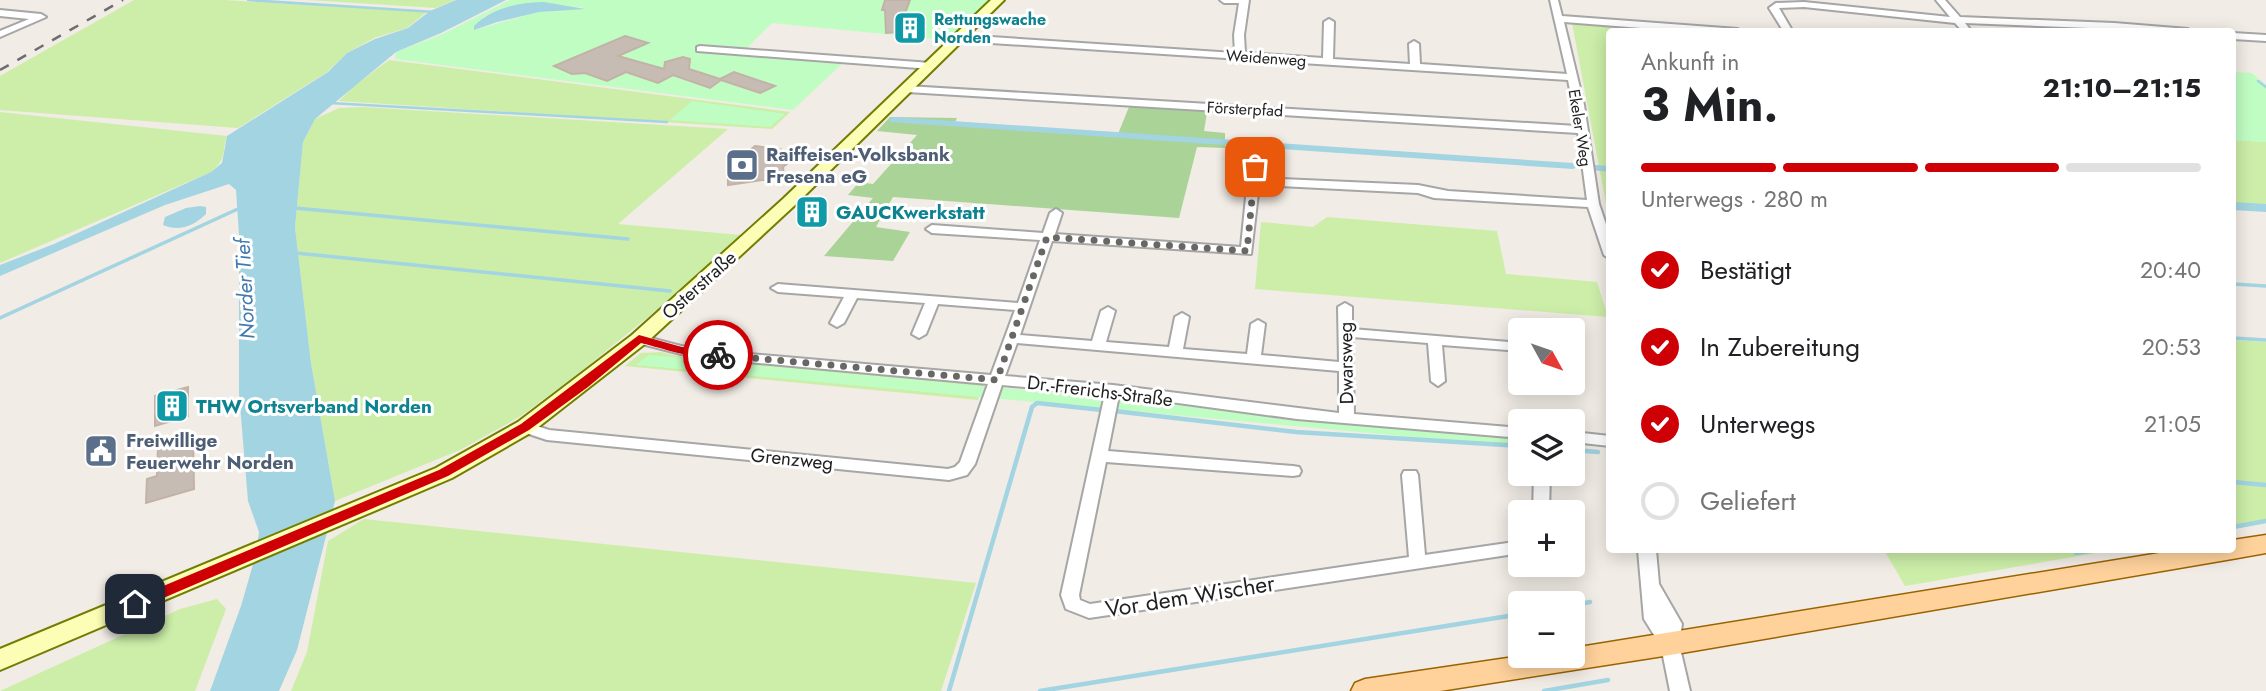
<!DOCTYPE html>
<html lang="de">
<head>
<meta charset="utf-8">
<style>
  :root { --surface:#fff; --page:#f2f2f2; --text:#202124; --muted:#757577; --line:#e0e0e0; --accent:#cf0005 }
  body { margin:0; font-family:Jost,sans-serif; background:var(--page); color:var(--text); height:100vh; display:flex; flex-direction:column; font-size:26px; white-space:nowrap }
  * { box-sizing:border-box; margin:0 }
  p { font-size:23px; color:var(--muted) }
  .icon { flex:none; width:38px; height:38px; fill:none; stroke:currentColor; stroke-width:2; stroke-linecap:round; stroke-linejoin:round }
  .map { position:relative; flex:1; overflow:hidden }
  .side { position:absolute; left:1606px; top:28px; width:630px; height:525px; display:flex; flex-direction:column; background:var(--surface); border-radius:7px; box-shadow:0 4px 18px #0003 }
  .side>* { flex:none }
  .needle { width:46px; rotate:130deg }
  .tools { position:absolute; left:1508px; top:318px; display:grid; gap:14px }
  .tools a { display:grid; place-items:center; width:77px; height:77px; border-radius:7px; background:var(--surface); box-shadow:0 4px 18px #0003; font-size:35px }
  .pin { position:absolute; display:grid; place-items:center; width:60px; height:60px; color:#fff; margin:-30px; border-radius:14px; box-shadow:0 4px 10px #0006 }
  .courier { position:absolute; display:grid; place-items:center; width:70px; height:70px; margin:-35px; border:5px solid #cf0005; border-radius:50%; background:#fff; color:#222; box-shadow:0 2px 9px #0007 }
  .headline em { font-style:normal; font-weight:700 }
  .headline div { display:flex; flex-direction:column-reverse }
  .headline { display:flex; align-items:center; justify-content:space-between; height:119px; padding:0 35px }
  h1 { font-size:46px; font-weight:700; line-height:52px }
  .bar { display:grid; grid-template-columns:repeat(4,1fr); gap:10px 7px; align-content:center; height:84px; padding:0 35px }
  .bar i { height:9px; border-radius:5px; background:var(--line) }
  .bar .active { background:var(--accent) }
  .bar p { grid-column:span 4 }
  ol { padding:0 35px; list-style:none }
  li { display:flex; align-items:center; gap:21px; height:77px }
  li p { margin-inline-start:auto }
  li .icon { padding:7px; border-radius:50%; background:var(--accent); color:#fff; stroke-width:4 }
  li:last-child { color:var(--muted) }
  li i { width:38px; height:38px; border:4px solid var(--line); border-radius:50% }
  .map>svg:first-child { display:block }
</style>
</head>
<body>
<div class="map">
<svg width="2266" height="691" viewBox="0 0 2266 691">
  <rect width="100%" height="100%" fill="#f1ece5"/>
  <!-- grass -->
  <path fill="#cceea8" d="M 134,0 L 224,0 L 427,12 L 407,28 L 374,38 L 347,53 L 327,72 L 238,128 L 0,110 L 0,76 Z
    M 309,0 L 455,0 L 436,8 Z
    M 1572,23 L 1711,31 L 1610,32 L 1610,225 Z
    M 389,60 L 753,107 L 790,112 L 772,129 L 339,101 L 353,87 Z
    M 362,107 L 728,129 L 618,224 L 741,235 L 659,308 L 575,376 L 521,416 L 460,450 L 335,501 L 311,363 L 295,227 L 303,142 L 315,119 L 339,108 Z
    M 0,112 L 227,136 C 221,153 228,157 211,172 L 0,263 Z
    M 2233,140 L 2266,142 L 2266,205 L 2233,203 Z
    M 1327,217 L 1497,231 L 1506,274 L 1597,282 L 1608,317 L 1255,289 L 1261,222 L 1313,227 Z
    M 2233,340 L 2266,342 L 2266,523 L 2233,529 Z
    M 661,352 L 687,358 L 983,384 L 978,400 L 625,366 L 641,353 Z
    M 364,519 L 976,583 L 941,691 L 291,691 L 307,652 L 328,541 Z
    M 1884,550 L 2114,550 L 1905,586 Z
    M 217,599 L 226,609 L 195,691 L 0,691 L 180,609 Z"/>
  <!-- forest -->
  <path fill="#aad397" d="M 1131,102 L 1208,106 L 1204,131 L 1225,133 L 1225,148 L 1197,147 L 1179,218 L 893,197 L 876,227 L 910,232 L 893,261 L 824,256 L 873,198 L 848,195 L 859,182 L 873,184 L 917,135 L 877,131 L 890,117 L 957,118 L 954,124 L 1118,134 Z"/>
  <!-- park -->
  <path fill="#c0fdc3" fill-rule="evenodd" d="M 510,0 L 988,0 L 946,40 L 772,23 L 747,48 L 845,61 L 793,110 L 395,59 L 396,52 L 443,34 ZM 531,2 L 585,8 L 539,12 L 474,30 C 479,11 514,5 531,2 Z
    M 2233,72 L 2252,73 L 2266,85 L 2266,142 L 2233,140 Z
    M 692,101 L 785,114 L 770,127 L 670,120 Z
    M 649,355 L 1521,436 L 1521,447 L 636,365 Z"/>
  <!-- water -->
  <path fill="#a3d4e1" d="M 456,0 L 506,0 L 441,33 L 396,52 L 315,119 L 303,142 L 295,227 L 311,363 L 335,501 L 297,650 L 279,691 L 210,691 L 241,606 L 256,554 L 259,532 L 248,501 L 239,393 L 239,235 L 236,190 L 229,184 L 165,205 L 0,276 L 0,265 L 54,244 L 211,172 L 222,163 L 227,136 L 328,72 L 347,53 L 375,39 L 408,28 L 430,11 Z
    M 544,2 L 585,9 L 539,12 L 497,22 L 474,30 L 474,26 C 491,8 520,2 544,2 Z
    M 200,206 L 206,207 L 206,214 C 194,226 179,232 163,225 L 165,217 L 186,208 Z"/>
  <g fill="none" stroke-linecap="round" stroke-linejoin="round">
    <!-- stream-far2 -->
    <path stroke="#a3d4e1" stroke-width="2.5" d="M 248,0 L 435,12
      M 2258,81 L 2266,87
      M 330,103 L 667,122"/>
    <!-- stream-far1 -->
    <path stroke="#a3d4e1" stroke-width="3.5" d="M 295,208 L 628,239
      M 2263,208 L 2266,210
      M 296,253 L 670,291
      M 2233,284 L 2266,286
      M 0,318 L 240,208
      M 2233,338 L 2266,340"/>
    <!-- stream -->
    <path stroke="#a3d4e1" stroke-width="4.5" d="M 1114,411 L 1296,432 L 1521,446
      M 1573,450 L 1598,452
      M 2233,482 L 2266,485
      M 2233,527 L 2266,521
      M 2076,553 L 2096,550
      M 1573,605 L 1590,602
      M 949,691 L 1032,407 L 1037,403 L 1102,410
      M 1040,691 L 1521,614
      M 1544,691 L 1608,680"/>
    <!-- canal -->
    <path fill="#a3d4e1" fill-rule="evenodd" d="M 894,117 L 1573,163 L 1579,166 L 1573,169 L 890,122 L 889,120 Z
      M 1595,165 L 1610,166 L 1610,172 L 1591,170 L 1589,168 Z
      M 2233,202 L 2266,204 L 2266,212 L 2233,210 Z"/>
  </g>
  <!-- building -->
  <path fill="#c6bcb4" stroke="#c3b2a6" stroke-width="2" d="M 885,0 L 910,0 L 898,32 L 886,33 L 885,10 L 882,10 Z
    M 625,36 L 648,43 L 618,56 L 664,69 L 665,62 L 683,57 L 690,59 L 689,69 L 720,79 L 734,72 L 775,86 L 760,93 L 721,80 L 710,88 L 673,75 L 658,83 L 626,72 L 607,81 L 585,73 L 572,74 L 554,66 Z
    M 755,146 L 791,151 L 784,158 L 793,159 L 783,167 L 784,177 L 728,185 L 728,168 Z
    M 188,387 L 188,416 L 155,426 L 155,396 Z
    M 193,437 L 194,489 L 146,503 L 147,479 L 157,476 L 158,447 Z"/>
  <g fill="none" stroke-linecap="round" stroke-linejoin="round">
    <defs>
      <path id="street" d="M 1220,0 L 1249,0 L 1244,35 L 1245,53 L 1323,58 L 1324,22 L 1329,19 L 1334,22 L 1333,59 L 1410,64 L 1409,44 L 1414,41 L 1419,44 L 1420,64 L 1567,74 L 1550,0 L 1558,0 L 1562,16 L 1738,29 L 1742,32 L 1693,32 L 1564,22 L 1584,105 L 1599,204 L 1610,236 L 1610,259 L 1604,255 L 1588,207 L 1434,198 L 1418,193 L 1259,185 L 1251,254 L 1052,241 L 1020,335 L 1092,341 L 1101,311 L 1108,307 L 1115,311 L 1106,342 L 1169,347 L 1175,317 L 1182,313 L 1189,317 L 1183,349 L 1247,354 L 1251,324 L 1258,320 L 1265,324 L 1261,355 L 1339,362 L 1338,307 L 1345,303 L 1352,307 L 1352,329 L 1521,343 L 1521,351 L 1442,345 L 1445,381 L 1438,386 L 1431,381 L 1428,343 L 1352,337 L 1354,414 L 1521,428 L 1521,438 L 1297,419 L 1119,395 L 1108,451 L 1293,466 L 1299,467 L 1301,471 L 1299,475 L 1293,476 L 1106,462 L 1079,595 L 1080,600 L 1090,604 L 1409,557 L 1402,475 L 1404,471 L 1416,471 L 1418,475 L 1425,555 L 1521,541 L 1521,553 L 1089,618 L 1066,609 L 1061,595 L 1105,394 L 1002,385 L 975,464 L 967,475 L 949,480 L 547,440 L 520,431 L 517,427 L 525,422 L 549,430 L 948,469 L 955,467 L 960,462 L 988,384 L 715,359 L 681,354 L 634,342 L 632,339 L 639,335 L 681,346 L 715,351 L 991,375 L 1015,310 L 938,304 L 926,334 L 919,338 L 912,334 L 925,303 L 857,298 L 844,323 L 837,327 L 830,323 L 844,297 L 778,292 L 771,288 L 778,284 L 1018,303 L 1040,240 L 932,233 L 926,229 L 932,225 L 1043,233 L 1050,213 L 1056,209 L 1062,213 L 1055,234 L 1241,247 L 1249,167 L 1255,164 L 1261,167 L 1260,178 L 1418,185 L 1448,191 L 1587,200 L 1578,133 L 907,92 L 902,89 L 907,86 L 1577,126 L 1568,80 L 960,41 L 955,38 L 960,35 L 1235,53 L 1234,35 L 1239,3 L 1224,3 ZM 1017,343 L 1339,371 L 1339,413 L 1113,385 L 1005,376 Z
        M 1936,0 L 1945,0 L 1960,17 L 2114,23 L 2188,29 L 2192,32 L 1965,23 L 1972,32 L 1963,32 L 1955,23 L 1804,7 L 1779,8 L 1793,32 L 1784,32 L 1769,8 L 1776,3 L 1804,2 L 1950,17 Z
        M 0,10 L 41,14 L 46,17 L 0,37 L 0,31 L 29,19 L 0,16 Z
        M 2233,33 L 2266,35 L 2266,41 L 2233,39 Z
        M 700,46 L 931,63 L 936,66 L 931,69 L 697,51 L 697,47 Z
        M 1535,383 L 1550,383 L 1545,390 L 1540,392 L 1533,387 Z
        M 1573,432 L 1610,436 L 1610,446 L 1573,442 Z
        M 1534,474 L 1550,474 L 1549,513 L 1533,513 Z
        M 1638,550 L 1656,550 L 1659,584 L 1682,624 L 1679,644 L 1690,691 L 1670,691 L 1661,646 L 1644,619 Z"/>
      <path id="secondary" d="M 991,0 L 1004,0 L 795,205 L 646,343 L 532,432 L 452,478 L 0,670 L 0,649 L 436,468 L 518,422 L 632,335 L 783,199 Z"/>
      <path id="primary" d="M 2266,535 L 2266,553 L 2232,559 L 1670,655 L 1440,691 L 1351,691 L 1355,683 L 1365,679 L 1521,656 L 1573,656 L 1573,648 L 2178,550 L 2233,550 L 2233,540 Z"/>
    </defs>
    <!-- street casing -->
    <use href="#street" stroke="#a6a6a6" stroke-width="4"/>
    <!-- secondary casing -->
    <use href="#secondary" stroke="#727d00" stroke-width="4"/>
    <!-- primary casing -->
    <use href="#primary" stroke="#9b6300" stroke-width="3"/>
    <!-- street -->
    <use href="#street" fill="#fff" fill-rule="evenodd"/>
    <!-- secondary -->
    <use href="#secondary" fill="#fcfeb6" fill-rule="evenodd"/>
    <!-- primary -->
    <use href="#primary" fill="#ffd29c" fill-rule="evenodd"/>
    <!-- rail -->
    <path stroke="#6d6d6d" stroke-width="2.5" stroke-dasharray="10 10" stroke-linecap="butt" d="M 0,70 L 123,0"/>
  </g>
  <!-- route -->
  <path fill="#cf0005" d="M 639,335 L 682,347 L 718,351 L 724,355 C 710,365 658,347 641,343 L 588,387 L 529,430 L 448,476 L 140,608 L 130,608 L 128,604 L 130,600 L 439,470 L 521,424 Z"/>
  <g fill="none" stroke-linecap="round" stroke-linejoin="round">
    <!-- done -->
    <path stroke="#686764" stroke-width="7" stroke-dasharray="0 12.6" d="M 718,355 L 997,380 L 1047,237 L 1247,251 L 1255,167"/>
  </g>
  <!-- icons -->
  <defs>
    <symbol id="building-square" viewBox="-11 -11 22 22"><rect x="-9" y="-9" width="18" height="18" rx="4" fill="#0f9aa8" stroke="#fff"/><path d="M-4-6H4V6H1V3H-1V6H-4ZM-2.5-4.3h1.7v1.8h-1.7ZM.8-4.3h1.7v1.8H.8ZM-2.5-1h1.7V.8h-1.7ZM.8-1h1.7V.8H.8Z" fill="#fff"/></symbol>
    <symbol id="bank-square" viewBox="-11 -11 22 22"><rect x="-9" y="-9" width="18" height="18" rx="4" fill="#5c6f8a" stroke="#fff"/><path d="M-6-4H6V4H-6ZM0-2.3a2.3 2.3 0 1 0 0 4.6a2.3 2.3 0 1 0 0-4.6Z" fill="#fff"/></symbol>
    <symbol id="civic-square" viewBox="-11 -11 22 22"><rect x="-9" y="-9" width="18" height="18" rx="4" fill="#5c6f8a" stroke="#fff"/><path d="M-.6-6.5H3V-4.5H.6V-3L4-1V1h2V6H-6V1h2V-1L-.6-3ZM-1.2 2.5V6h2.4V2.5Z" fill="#fff"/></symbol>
  </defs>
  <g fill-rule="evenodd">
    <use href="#building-square" x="891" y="9" width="38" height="38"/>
    <use href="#bank-square" x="723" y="146" width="38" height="38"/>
    <use href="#building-square" x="793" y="193" width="38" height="38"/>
    <use href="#building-square" x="153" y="387" width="38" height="38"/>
    <use href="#civic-square" x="82" y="432" width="38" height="38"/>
  </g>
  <g text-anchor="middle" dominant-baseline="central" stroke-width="6" stroke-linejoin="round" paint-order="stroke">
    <!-- far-culture labels -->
    <g font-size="16" font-weight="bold" fill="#0d838f" stroke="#fff" text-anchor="start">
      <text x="934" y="19">Rettungswache<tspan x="934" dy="18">Norden</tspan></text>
    </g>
    <!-- far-street labels -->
    <g font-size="16" fill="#1f1f1f" stroke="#fff">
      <text transform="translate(1266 58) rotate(4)">Weidenweg</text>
      <text transform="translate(1245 109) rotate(3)">Försterpfad</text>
      <text transform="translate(1580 128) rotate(81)">Ekeler Weg</text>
    </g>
    <!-- service labels -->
    <g font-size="19" font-weight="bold" fill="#4e5e75" stroke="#fff" text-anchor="start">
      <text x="766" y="154">Raiffeisen-Volksbank<tspan x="766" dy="22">Fresena eG</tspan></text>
      <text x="126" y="440">Freiwillige<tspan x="126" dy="22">Feuerwehr Norden</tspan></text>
    </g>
    <!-- culture labels -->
    <g font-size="19" font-weight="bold" fill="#0d838f" stroke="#fff" text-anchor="start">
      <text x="836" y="212">GAUCKwerkstatt</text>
      <text x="196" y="406">THW Ortsverband Norden</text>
    </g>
    <!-- street labels -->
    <g font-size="19" fill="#1f1f1f" stroke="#fff">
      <text transform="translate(699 285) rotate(-42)">Osterstraße</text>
      <text transform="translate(1346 363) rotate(-91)">Dwarsweg</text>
      <text transform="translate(1100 391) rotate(7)">Dr.-Frerichs-Straße</text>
      <text transform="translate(792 459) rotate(6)">Grenzweg</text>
    </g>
    <!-- water labels -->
    <g font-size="21" font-style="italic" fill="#427aae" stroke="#fff">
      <text transform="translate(245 289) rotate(-93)">Norder Tief</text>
    </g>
    <!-- near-street labels -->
    <g font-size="23" fill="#1f1f1f" stroke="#fff">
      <text transform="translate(1190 596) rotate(-9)">Vor dem Wischer</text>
    </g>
  </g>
</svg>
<div class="tools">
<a><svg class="needle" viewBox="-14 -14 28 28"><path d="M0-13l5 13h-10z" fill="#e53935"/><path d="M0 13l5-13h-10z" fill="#757577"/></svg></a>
<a><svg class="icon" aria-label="layers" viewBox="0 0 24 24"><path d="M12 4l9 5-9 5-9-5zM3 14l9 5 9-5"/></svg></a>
<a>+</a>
<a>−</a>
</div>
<div class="pin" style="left:1255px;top:167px;background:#ea580c"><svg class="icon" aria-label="bag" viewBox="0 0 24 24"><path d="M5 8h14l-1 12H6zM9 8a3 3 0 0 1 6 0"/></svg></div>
<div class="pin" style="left:135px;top:604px;background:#1f2937"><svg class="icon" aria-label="home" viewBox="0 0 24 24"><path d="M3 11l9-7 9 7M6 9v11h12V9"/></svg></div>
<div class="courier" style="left:718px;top:355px"><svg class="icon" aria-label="bike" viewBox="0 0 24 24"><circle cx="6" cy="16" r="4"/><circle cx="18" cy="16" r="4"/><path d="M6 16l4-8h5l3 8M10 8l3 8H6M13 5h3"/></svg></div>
<section class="side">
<div class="headline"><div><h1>3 Min.</h1><p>Ankunft in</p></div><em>21:10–21:15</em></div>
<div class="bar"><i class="active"></i><i class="active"></i><i class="active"></i><i></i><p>Unterwegs · 280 m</p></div>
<ol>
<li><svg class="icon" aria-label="check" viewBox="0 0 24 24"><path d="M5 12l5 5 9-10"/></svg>Bestätigt<p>20:40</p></li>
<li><svg class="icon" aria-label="check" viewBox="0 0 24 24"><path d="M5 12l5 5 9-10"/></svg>In Zubereitung<p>20:53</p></li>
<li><svg class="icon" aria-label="check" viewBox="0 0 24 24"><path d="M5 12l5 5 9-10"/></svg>Unterwegs<p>21:05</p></li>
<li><i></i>Geliefert</li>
</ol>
</section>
</div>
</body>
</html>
